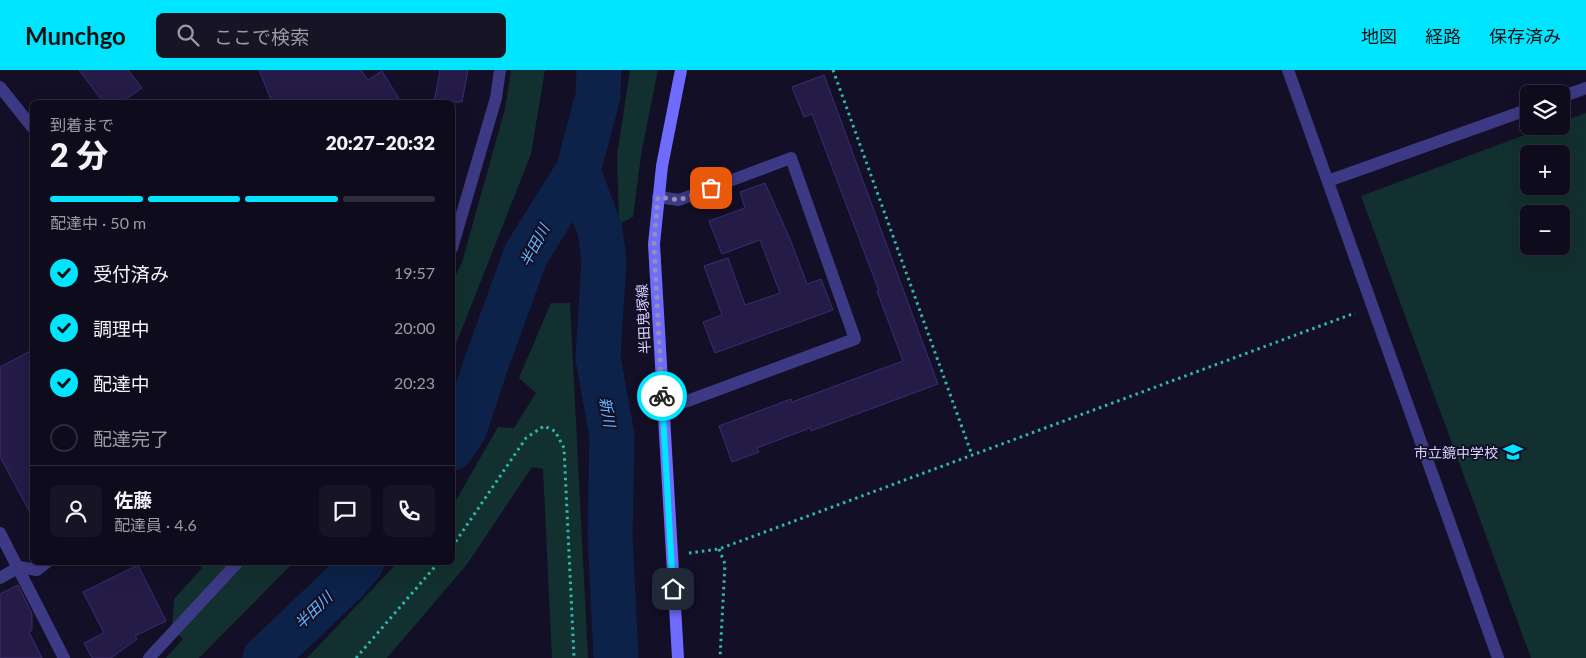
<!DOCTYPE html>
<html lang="ja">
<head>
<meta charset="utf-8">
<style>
  :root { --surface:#0e0b1c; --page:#171425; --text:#f1f3f6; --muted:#9b9ba3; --line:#2e2b3b; --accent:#00e5ff }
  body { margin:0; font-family:Lato,"Noto Sans JP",sans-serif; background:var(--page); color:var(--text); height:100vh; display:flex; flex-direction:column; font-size:19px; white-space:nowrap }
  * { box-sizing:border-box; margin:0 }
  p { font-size:16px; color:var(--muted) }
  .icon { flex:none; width:28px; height:28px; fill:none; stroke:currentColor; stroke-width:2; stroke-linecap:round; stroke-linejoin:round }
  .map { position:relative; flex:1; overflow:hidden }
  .details { position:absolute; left:30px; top:30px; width:425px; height:465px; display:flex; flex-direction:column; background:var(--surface); border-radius:8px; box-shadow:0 5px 20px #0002,0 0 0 1px var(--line) }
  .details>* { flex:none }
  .tools { position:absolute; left:1520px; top:15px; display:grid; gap:10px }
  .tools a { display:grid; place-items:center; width:50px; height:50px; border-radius:8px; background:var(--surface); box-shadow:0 5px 20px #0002,0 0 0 1px var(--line); font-size:25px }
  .pin { position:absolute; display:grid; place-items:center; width:42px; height:42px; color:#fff; margin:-21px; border-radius:10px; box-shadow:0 2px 8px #0006 }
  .courier { position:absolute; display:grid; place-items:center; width:50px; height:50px; margin:-25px; border:4px solid #00e5ff; border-radius:50%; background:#fff; color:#222; box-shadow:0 1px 6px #0007 }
  .summary em { font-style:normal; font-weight:800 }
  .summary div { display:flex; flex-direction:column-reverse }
  .summary { display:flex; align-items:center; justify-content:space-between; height:85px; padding:0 20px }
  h1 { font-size:32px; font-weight:800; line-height:38px }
  .bar { display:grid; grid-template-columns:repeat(4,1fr); gap:8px 5px; align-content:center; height:60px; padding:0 20px }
  .bar i { height:6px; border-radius:4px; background:var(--line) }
  .bar .current { background:var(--accent) }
  .bar p { grid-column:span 4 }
  .line { display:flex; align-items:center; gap:12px; padding:0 20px; border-top:1px solid var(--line) }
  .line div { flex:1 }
  .round { display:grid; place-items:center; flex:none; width:52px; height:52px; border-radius:8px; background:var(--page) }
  ol { padding:0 20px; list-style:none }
  li { display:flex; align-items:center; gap:15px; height:55px }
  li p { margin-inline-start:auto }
  li .icon { padding:5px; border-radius:50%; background:var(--accent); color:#111; stroke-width:4 }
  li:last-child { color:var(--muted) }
  li i { width:28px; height:28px; border:2px solid var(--line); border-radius:50% }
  header { display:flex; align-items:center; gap:30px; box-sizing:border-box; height:70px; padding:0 25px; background:var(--accent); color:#111 }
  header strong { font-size:24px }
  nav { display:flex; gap:28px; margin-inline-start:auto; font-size:18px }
  .search { width:350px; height:45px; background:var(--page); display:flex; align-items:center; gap:12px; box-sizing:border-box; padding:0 18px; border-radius:8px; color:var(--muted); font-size:19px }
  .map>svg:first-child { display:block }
</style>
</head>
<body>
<header>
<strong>Munchgo</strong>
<div class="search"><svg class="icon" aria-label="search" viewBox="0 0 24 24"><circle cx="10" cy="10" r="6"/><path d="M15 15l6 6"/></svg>ここで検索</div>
<nav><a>地図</a><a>経路</a><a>保存済み</a></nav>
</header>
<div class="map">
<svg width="1586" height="588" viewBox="0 0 1586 588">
  <rect width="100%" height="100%" fill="#130f26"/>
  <!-- green -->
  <path fill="#12302f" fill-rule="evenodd" d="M 511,0 L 545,0 L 531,84 L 454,279 L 452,278 L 453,211 L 462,192 L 505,39 Z
    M 630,0 L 658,0 L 641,85 L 633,147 L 619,154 L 617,86 Z
    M 1586,43 L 1586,588 L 1531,588 L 1361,126 L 1549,56 L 1561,56 L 1561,52 ZM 1529,84 L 1561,84 L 1561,116 L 1529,116 ZM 1529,144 L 1561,144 L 1561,176 L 1529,176 Z
    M 551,233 L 570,233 L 588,588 L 552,588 L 543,399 L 532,397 L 468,493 L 387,588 L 307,588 L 397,493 L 452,492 L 453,434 L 456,430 L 498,357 L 514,358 L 536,323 L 519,308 Z
    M 199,493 L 293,493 L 199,588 L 166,588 L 183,569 L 172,558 L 174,529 L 202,498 Z"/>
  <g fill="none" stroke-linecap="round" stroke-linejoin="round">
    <!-- river -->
    <path stroke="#0c2248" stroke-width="45" d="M 578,101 L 600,160 L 604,190 L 598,288 L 612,366 L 610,465 L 616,588
      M 452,378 L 465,358 L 485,297 L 526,184 L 578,101 L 598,26 L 599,0
      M 265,588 L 346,511 L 362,492"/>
  </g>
  <!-- building -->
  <path fill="#241b47" stroke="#3b2d73" d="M 79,0 L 128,0 L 142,18 L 122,32 L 103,32 Z
    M 259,0 L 361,0 L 368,10 L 382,1 L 401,32 L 272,32 Z
    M 440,0 L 468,0 L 462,32 L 434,32 Z
    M 824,5 L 938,314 L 811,361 L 810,358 L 757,378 L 759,382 L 732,392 L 719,356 L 791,329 L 792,332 L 903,291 L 877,221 L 879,221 L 812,44 L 804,47 L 792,17 Z
    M 765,113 L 790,169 L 807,214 L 821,209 L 833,240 L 715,283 L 703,252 L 722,245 L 704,196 L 728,188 L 745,235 L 780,223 L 760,170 L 722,184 L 709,151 L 745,138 L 740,122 Z
    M 32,280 L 32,446 L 0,387 L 0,297 Z
    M 138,495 L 166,551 L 135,566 L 137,569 L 111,588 L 92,588 L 84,573 L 104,563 L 83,522 Z
    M 18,515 L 32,544 L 32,560 L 29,562 L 42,588 L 0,588 L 0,524 Z"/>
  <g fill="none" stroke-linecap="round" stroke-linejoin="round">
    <!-- path -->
    <path stroke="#2fb8b0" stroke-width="3" stroke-dasharray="2.5 4" stroke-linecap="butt" d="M 833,0 L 972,385
      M 452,477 L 526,368 L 544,356 L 555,361 L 564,378 L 574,588
      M 719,479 L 725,494 L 720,588
      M 689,483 L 719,479 L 1355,243
      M 356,588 L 439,492"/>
    <!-- lane -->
    <path stroke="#3d3a85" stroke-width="12" d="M 19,497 L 37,500 L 47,492"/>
    <!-- street -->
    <path stroke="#3d3a85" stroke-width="12" d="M 1288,0 L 1498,588
      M 0,17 L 32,57
      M 1561,27 L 1586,18
      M 1328,111 L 1529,39
      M 658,127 L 679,130 L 791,88 L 855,269 L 663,340
      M 452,178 L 496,28 L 500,0
      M 0,463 L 64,588
      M 0,508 L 19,497
      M 149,588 L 238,492"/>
    <!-- secondary -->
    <path stroke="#6f6bff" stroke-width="12" d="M 678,588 L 654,174 L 662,96 L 681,0"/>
  </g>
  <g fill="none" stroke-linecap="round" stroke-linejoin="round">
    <!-- done -->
    <path stroke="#948fb3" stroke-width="5" stroke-dasharray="0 9" d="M 662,326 L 654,174 L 658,127 L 679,130 L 711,118"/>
    <!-- route -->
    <path stroke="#00e5ff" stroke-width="6" d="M 662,326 L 673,519"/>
  </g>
  <!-- icons -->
  <defs>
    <symbol id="school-bare" viewBox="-9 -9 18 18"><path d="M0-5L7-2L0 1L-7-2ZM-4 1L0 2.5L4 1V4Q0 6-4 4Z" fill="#00e5ff" stroke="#130f26" stroke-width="2.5" paint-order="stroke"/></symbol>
  </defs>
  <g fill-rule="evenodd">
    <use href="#school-bare" x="1499" y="368" width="28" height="28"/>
  </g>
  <g text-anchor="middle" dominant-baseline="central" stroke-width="4" stroke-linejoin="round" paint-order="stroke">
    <!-- street labels -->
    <g font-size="14" fill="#d9d4ff" stroke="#130f26">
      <text transform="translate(643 249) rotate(-93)">半田鬼塚線</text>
    </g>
    <!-- poi labels -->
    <g font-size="14" fill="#d9d4ff" stroke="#130f26" text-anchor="end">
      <text x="1498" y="382">市立鏡中学校</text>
    </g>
    <!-- water labels -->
    <g font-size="15" font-style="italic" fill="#62b6ff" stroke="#130f26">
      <text transform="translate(534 175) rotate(-62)">半田川</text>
      <text transform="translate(608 342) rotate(80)">新川</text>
      <text transform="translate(313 540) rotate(-44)">半田川</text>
    </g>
  </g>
</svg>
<div class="tools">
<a><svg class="icon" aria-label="layers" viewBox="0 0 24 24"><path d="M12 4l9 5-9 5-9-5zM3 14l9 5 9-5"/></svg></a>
<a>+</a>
<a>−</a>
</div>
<div class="pin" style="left:711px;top:118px;background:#ea580c"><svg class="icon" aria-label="bag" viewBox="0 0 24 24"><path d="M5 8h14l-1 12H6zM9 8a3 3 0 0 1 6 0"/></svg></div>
<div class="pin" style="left:673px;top:519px;background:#1f2937"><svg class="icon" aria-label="home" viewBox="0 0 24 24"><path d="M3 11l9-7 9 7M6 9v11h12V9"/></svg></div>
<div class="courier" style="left:662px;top:326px"><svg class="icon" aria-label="bike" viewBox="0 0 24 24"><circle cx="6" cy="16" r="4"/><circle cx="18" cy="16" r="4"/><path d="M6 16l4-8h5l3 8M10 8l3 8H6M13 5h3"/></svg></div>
<section class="details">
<div class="summary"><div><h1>2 分</h1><p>到着まで</p></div><em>20:27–20:32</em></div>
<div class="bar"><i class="current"></i><i class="current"></i><i class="current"></i><i></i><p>配達中 · 50 m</p></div>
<ol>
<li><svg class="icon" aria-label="check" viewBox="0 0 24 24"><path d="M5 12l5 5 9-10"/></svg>受付済み<p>19:57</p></li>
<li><svg class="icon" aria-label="check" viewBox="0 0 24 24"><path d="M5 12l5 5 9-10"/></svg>調理中<p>20:00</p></li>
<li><svg class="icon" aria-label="check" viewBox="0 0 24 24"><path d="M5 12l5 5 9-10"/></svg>配達中<p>20:23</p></li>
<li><i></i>配達完了</li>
</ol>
<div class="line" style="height:90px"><a class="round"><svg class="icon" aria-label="person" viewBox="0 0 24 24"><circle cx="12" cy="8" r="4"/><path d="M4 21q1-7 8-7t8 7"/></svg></a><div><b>佐藤</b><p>配達員 · 4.6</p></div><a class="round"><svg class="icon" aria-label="chat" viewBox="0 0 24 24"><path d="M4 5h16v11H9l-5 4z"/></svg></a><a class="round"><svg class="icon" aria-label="phone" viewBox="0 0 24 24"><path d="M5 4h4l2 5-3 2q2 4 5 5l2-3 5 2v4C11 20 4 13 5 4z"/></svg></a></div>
</section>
</div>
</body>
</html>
